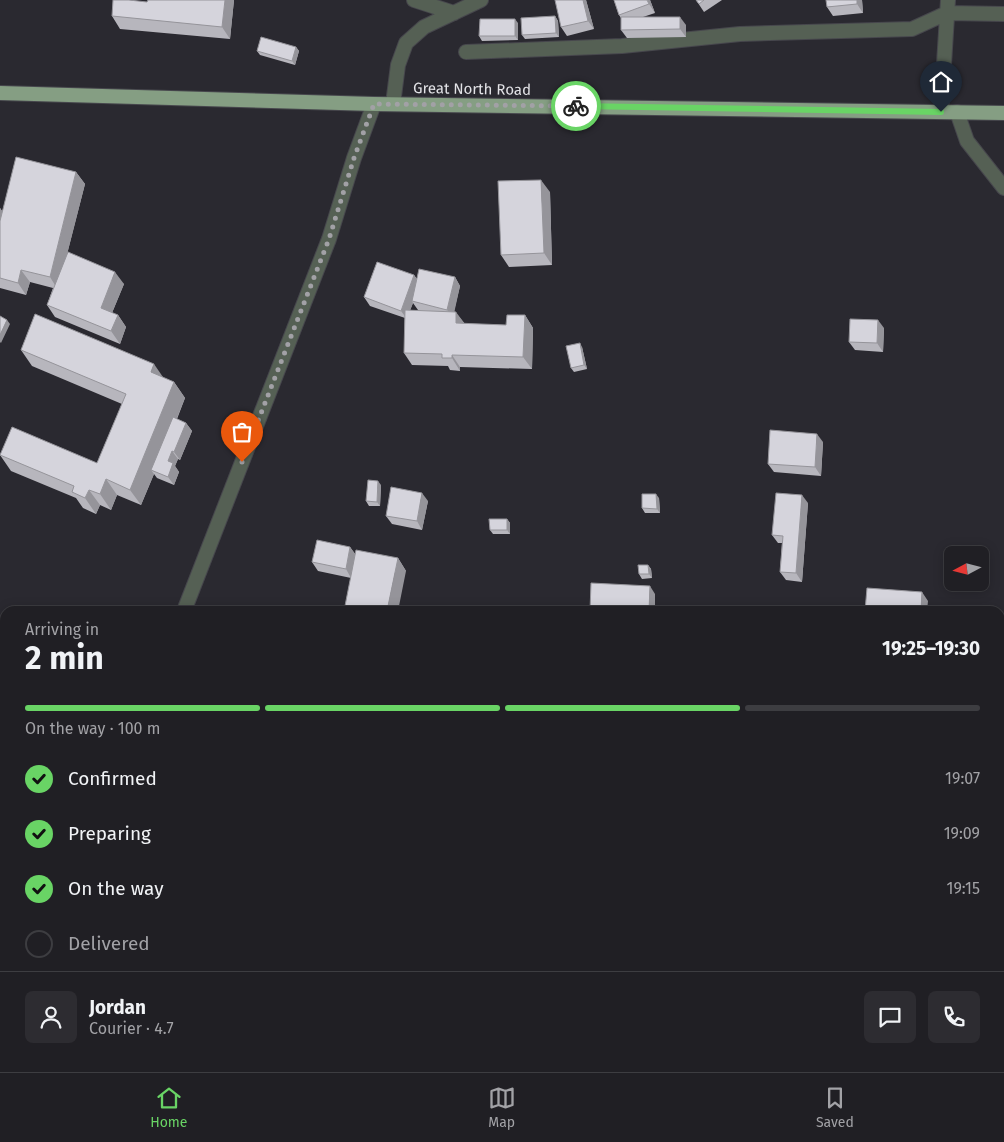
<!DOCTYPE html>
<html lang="en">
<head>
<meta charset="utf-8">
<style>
  :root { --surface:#201f24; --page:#2d2c31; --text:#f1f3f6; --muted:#a2a2a6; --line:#3d3d41; --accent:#69d465 }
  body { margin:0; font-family:"Fira Sans",sans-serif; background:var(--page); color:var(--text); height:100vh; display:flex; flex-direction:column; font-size:19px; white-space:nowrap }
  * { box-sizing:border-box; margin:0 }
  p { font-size:16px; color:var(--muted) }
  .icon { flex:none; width:28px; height:28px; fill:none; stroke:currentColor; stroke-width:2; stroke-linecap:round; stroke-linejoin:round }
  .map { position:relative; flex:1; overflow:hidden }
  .panel { position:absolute; left:0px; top:606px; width:1005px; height:466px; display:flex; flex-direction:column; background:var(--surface); border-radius:15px 15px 0 0; box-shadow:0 2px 12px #0003,0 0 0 1px var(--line) }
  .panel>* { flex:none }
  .needle { width:32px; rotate:263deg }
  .tools { position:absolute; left:944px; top:546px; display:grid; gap:10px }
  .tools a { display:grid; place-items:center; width:45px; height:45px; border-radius:8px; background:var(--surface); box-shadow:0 2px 12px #0003,0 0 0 1px var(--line); font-size:25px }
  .pin { position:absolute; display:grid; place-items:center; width:42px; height:42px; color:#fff; margin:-51px -21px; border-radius:50% 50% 50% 0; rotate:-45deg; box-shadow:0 0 5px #0007 }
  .pin .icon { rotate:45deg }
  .courier { position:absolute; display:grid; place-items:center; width:50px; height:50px; margin:-25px; border:4px solid #69d465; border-radius:50%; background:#fff; color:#222; box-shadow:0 1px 6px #0007 }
  .overview em { font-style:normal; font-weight:700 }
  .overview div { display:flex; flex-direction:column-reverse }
  .overview { display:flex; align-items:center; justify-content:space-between; height:85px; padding:0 25px }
  h1 { font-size:32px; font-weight:700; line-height:38px }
  .bar { display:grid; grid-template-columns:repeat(4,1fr); gap:8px 5px; align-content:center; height:60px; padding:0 25px }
  .bar i { height:6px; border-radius:4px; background:var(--line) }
  .bar .selected { background:var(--accent) }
  .bar p { grid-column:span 4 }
  .line { display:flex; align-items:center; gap:12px; padding:0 25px; border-top:1px solid var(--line) }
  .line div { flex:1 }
  .round { display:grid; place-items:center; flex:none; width:52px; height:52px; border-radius:8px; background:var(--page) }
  ol { padding:0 25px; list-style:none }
  li { display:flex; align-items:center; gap:15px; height:55px }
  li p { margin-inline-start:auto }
  li .icon { padding:5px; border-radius:50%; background:var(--accent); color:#111; stroke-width:4 }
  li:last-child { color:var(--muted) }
  li i { width:28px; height:28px; border:2px solid var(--line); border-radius:50% }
  .tab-bar { display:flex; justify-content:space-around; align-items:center; height:70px; border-top:1px solid var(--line); background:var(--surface); font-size:14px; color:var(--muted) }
  .tab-bar a { display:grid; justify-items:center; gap:2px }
  .tab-bar .selected { color:var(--accent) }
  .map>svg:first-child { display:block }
</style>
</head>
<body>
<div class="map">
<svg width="1004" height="1072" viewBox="0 0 1004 1072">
  <rect width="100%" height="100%" fill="#2a2930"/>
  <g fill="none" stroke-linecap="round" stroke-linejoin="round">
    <defs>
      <path id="service" d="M 0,651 L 5,653"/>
      <path id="minor" d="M 414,0 L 454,13
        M 466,52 L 622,46 L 740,34 L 912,29 L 947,13 L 1004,14
        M 393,104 L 398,65 L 406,43 L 424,27 L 481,0
        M 941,112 L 948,0
        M 957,112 L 967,141 L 1004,188
        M 184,611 L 329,239 L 354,158 L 374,104
        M 0,1064 L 5,1063
        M 867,1068 L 1004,1068"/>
      <path id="trunk" d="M 0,93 L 374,104 L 1004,113"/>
    </defs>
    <!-- service casing -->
    <use href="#service" stroke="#47474d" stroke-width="14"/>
    <!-- minor casing -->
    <use href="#minor" stroke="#47474d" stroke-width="16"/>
    <!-- trunk casing -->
    <use href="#trunk" stroke="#47474d" stroke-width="16"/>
    <!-- service -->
    <use href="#service" stroke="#556054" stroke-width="11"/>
    <!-- minor -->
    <use href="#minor" stroke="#556054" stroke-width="14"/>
    <!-- trunk -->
    <use href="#trunk" stroke="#859e83" stroke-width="14"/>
  </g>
  <!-- wall -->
  <path fill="#b7b6bd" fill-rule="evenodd" d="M 234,0 L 230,39 L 120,29 L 112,16 L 147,2 Z
    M 586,0 L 594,29 L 567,36 L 561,27 Z
    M 614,0 L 650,0 L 655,13 L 643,17 L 686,25 L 686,37 L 627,38 L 621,30 L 621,18 L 619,15 Z
    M 696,0 L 722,0 L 704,12 Z
    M 862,0 L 863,13 L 833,16 L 827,7 Z
    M 555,16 L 558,21 L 559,37 L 525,39 L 522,35 Z
    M 518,23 L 518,40 L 482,41 L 479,36 Z
    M 296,47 L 299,51 L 295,65 L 260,55 L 257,51 Z
    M 76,172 L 85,184 L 67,254 L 124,284 L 112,313 L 118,315 L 126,327 L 120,344 L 55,317 L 47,305 L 53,288 L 30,282 L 26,295 L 0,288 L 0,208 L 2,211 Z
    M 550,192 L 552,265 L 509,267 L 501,255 Z
    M 414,275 L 417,279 L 455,277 L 460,286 L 454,311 L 465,324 L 506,325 L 525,315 L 533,328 L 532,369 L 460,367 L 460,371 L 450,370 L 448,366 L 412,365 L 404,353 L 405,318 L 370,306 L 364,297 ZM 413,303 L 418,310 L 421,310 L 410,310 Z
    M 884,328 L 883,352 L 855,350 L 849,342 Z
    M 582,347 L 587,369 L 574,372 L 571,368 Z
    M 21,350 L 164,378 L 174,382 L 185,398 L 177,419 L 186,423 L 192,431 L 180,460 L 178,459 L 175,466 L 179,472 L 174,485 L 157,478 L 154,474 L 141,505 L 117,495 L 111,510 L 100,505 L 96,514 L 83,508 L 76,498 L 11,471 L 0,455 L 97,463 L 122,404 L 32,366 Z
    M 823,442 L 821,476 L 774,472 L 768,464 Z
    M 381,485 L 380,506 L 369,506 L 366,501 Z
    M 659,498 L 660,513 L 645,513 L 642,508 Z
    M 428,501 L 422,530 L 392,524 L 386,516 Z
    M 808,503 L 802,582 L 786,580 L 780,572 L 782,543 L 778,543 L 772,535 Z
    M 507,519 L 510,523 L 510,534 L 493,534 L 490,530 Z
    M 350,547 L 355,554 L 398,558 L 406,571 L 351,578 L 318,571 L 312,562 Z
    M 648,565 L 651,569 L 652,578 L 642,579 L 639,574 Z
    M 1000,632 L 1004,632 L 1004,685 L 1000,685 Z
    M 1000,693 L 1002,696 L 1004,717 L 1004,742 L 1000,742 Z
    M 1000,779 L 1004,780 L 1004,843 L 1000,842 Z"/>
  <!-- shaded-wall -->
  <path fill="#95949a" d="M 225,0 L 234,0 L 230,39 L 222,27 Z
    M 583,0 L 586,0 L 594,29 L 588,21 Z
    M 647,0 L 650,0 L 655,13 L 649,4 Z
    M 857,0 L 862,0 L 863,13 L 857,4 Z
    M 555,16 L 558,21 L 559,37 L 556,33 Z
    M 680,17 L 686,25 L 686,37 L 680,29 Z
    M 515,19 L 518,23 L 518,40 L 515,36 Z
    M 296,47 L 299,51 L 295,65 L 292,61 Z
    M 76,172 L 85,184 L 58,290 L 50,277 Z
    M 541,180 L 550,192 L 552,265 L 544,253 Z
    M 0,208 L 4,214 L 0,225 Z
    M 21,270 L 30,282 L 26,295 L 18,283 Z
    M 115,272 L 124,284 L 109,320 L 101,308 Z
    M 414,275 L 420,284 L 412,301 L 413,303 L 407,319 L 401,311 Z
    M 455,277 L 460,286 L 453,318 L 447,310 Z
    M 456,312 L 465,324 L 456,323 Z
    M 118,315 L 126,327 L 120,344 L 111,331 Z
    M 525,315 L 533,328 L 532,369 L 523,357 Z
    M 7,320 L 10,324 L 1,343 L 0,342 L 0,335 Z
    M 878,320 L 884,328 L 883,352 L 877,343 Z
    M 580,343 L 582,347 L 587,369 L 584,365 Z
    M 452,355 L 460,367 L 460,371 L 452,358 Z
    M 154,364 L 165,380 L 151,372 Z
    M 174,382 L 185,398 L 155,472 L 151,470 L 154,474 L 141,505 L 130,490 Z
    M 186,423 L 192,431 L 180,460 L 174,452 Z
    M 817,434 L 823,442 L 821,476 L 815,467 Z
    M 172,451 L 178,459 L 175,466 L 179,472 L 174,485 L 168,477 L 168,461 Z
    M 106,479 L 117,495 L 111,510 L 100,494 Z
    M 378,481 L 381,485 L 380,506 L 377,502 Z
    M 89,490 L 100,505 L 96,514 L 85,498 Z
    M 422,493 L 428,501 L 422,530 L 417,521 Z
    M 656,494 L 659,498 L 660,513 L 657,509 Z
    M 802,495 L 808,503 L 802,582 L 796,573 Z
    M 507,519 L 510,523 L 510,534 L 507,530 Z
    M 350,547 L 356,555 L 351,578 L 346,569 Z
    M 398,558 L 406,571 L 398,611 L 387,611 Z
    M 648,565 L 651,569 L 652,578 L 649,574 Z
    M 650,586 L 655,594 L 655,611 L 649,611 Z
    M 922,592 L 928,601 L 927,611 L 921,611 Z
    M 1000,693 L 1002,696 L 1004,717 L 1004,738 L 1000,733 Z"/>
  <!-- building -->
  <path fill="#d5d4dc" stroke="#95949a" d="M 113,0 L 129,0 L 147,2 L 148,0 L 225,0 L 222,27 L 112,16 Z
    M 555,0 L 583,0 L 588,21 L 561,27 Z
    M 614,0 L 647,0 L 649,4 L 619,15 Z
    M 696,0 L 704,0 L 699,4 Z
    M 826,0 L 857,0 L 857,4 L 827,7 Z
    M 555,16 L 556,33 L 522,35 L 521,18 Z
    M 621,17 L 680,17 L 680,29 L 621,30 Z
    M 480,19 L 515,19 L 515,36 L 479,36 Z
    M 261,37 L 296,47 L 292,61 L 257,51 Z
    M 16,157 L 76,172 L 50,277 L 21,270 L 18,283 L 0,278 L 0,221 Z
    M 541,180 L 544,253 L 501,255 L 498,181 Z
    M 68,252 L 115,272 L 101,308 L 118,315 L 111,331 L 47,305 Z
    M 377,262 L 414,275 L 401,311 L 364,297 Z
    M 419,269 L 455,277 L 447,310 L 412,301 Z
    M 405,310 L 456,312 L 456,323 L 506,325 L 507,315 L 525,315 L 523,357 L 452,355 L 452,358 L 442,358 L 442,354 L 404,353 Z
    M 35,314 L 154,364 L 151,372 L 174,382 L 130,490 L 106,479 L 100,494 L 89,490 L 85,498 L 72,492 L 74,486 L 0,455 L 12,427 L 97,463 L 126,394 L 21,350 Z
    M 0,316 L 7,320 L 0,335 Z
    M 850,319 L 878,320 L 877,343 L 849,342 Z
    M 580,343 L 584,365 L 571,368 L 566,346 Z
    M 173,417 L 186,423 L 174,452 L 172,451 L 168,461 L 173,463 L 168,477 L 151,470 Z
    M 770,430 L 817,434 L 815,467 L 768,464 Z
    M 368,480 L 378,481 L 377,502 L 366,501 Z
    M 391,487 L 422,493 L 417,521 L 386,516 Z
    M 776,493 L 802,495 L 796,573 L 780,572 L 783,536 L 772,535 Z
    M 642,494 L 656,494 L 657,509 L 642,508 Z
    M 489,519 L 507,519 L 507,530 L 490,530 Z
    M 317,540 L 350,547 L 346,569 L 312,562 Z
    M 356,550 L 398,558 L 387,611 L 344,611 Z
    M 638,565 L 648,565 L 649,574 L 639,574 Z
    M 591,583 L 650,586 L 649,611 L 590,611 Z
    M 867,588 L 922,592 L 921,611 L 865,611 Z
    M 1000,632 L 1004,632 L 1004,676 L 1000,676 Z
    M 1000,779 L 1004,780 L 1004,835 L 1000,835 Z"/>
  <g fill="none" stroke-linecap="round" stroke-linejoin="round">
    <!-- done -->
    <path stroke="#a2a1a6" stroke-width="5" stroke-dasharray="0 9" d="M 242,462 L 329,239 L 354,158 L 374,104 L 576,106"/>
    <!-- route -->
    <path stroke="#69d465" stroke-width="6" d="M 576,106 L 941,112"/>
  </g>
  <g text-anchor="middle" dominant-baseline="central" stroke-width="5" stroke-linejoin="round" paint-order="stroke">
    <!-- street labels -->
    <g font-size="15" fill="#e2e2e6" stroke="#2a2930">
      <text transform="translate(472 89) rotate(1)">Great North Road</text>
    </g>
  </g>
</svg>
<div class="tools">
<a><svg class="needle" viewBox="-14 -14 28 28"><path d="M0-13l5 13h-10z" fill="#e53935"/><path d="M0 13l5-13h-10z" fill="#a2a2a6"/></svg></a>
</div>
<div class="pin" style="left:242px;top:462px;background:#ea580c"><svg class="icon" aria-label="bag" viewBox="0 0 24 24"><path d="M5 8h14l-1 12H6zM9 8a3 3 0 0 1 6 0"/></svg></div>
<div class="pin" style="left:941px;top:112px;background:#1f2937"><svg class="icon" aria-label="home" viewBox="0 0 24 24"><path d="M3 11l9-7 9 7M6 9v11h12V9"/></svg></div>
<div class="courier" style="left:576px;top:106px"><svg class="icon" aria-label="bike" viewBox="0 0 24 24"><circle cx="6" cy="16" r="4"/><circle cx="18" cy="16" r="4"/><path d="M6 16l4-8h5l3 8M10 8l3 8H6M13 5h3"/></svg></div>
<section class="panel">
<div class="overview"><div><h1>2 min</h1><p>Arriving in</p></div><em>19:25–19:30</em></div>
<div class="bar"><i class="selected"></i><i class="selected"></i><i class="selected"></i><i></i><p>On the way · 100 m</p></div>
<ol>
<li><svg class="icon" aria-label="check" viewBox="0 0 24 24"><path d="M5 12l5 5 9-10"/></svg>Confirmed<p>19:07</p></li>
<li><svg class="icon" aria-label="check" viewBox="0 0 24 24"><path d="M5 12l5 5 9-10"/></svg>Preparing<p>19:09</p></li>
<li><svg class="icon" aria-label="check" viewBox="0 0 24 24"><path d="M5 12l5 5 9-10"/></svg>On the way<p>19:15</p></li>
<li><i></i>Delivered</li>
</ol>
<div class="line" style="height:90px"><a class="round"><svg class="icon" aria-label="person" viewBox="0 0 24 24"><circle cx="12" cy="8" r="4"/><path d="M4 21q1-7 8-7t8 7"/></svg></a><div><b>Jordan</b><p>Courier · 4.7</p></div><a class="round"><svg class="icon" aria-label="chat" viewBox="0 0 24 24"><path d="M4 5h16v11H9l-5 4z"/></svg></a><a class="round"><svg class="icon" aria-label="phone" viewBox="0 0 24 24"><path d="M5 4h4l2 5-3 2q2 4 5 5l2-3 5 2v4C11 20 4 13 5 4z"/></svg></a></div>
</section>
</div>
<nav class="tab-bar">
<a class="selected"><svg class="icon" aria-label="home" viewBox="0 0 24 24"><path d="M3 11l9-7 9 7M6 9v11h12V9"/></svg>Home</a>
<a><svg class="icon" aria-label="map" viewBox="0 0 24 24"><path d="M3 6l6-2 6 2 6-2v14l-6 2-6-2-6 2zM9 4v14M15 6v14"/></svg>Map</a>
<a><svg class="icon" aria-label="saved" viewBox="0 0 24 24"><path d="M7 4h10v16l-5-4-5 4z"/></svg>Saved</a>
</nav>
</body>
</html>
